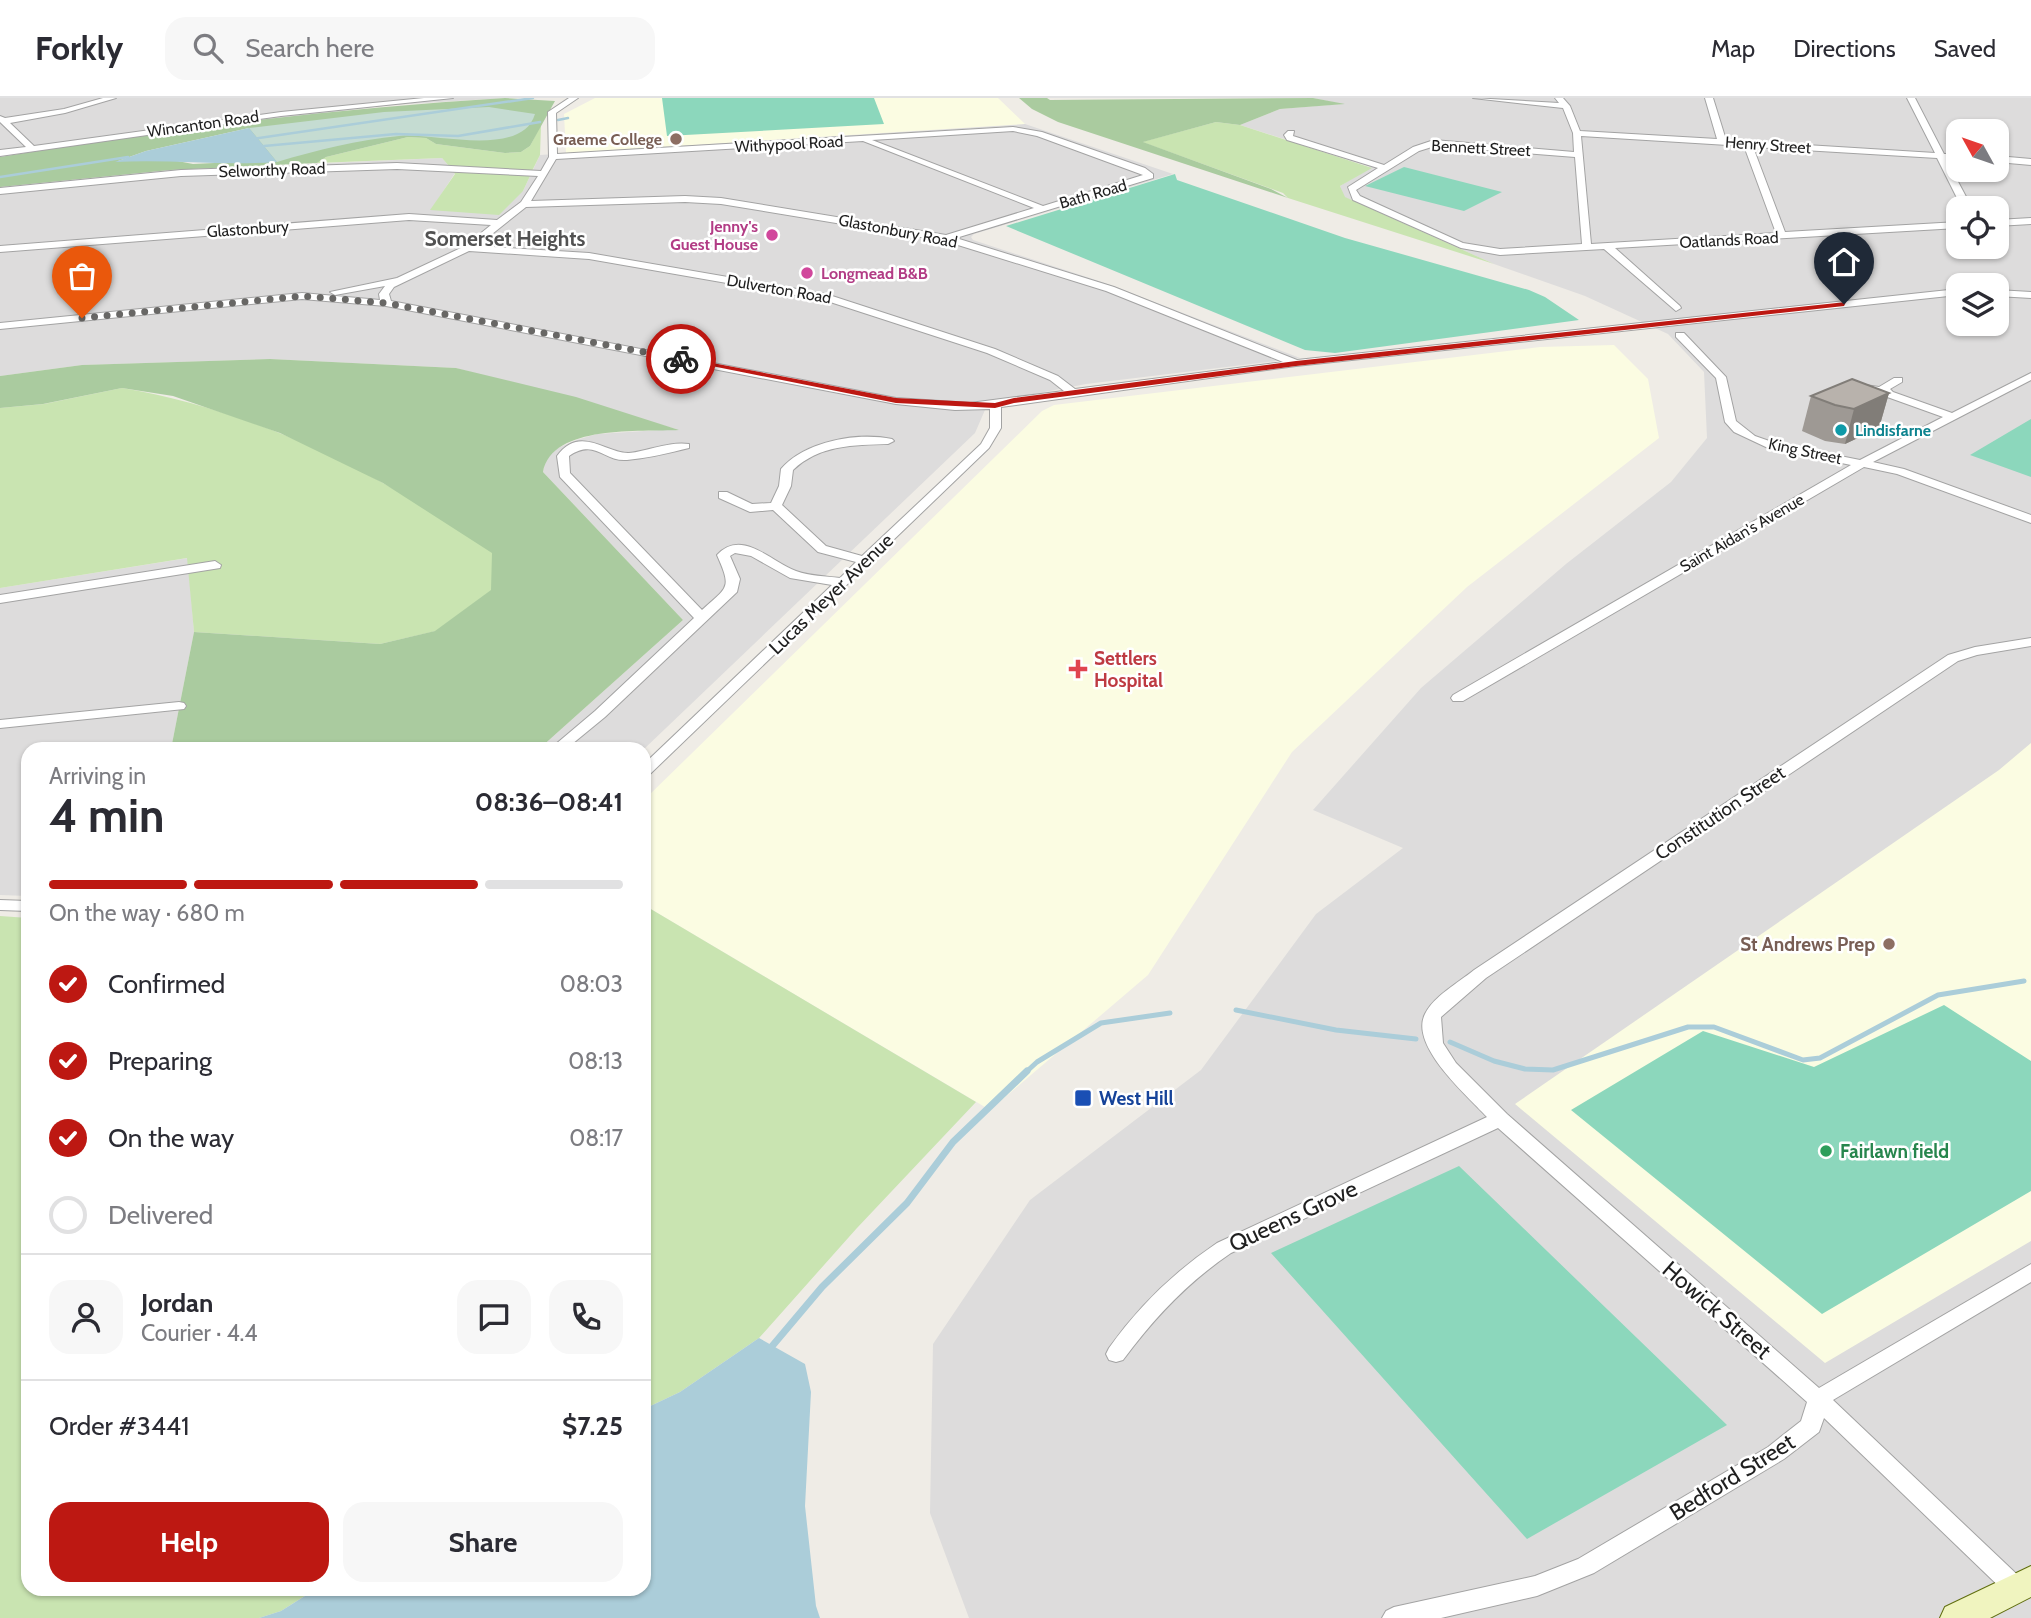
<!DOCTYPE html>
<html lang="en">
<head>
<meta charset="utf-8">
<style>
  :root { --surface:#fff; --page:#f7f7f7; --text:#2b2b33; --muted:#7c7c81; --line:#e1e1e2; --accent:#bd1812 }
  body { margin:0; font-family:Cabin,sans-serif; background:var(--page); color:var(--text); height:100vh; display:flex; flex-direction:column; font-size:26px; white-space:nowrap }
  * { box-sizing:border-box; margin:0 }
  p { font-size:23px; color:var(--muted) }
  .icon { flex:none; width:38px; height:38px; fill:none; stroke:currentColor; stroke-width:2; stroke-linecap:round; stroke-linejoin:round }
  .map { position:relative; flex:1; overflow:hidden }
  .drawer { position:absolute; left:21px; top:644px; width:630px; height:854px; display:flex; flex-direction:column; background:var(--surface); border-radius:21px; box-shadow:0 2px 5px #0004 }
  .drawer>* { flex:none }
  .needle { width:46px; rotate:310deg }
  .buttons { position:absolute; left:1946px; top:21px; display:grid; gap:14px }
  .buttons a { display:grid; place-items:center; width:63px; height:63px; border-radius:14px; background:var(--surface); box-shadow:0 2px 5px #0004; font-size:35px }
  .pin { position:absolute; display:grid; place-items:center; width:60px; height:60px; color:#fff; margin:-72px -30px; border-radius:50% 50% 50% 0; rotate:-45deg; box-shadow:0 0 7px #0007 }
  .pin .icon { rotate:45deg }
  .courier { position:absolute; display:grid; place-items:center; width:70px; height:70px; margin:-35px; border:5px solid #bd1812; border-radius:50%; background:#fff; color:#222; box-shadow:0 2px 9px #0007 }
  .headline em { font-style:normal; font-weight:800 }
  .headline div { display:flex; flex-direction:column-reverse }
  .headline { display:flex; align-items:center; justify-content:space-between; height:119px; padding:0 28px }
  h1 { font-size:46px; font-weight:800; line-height:52px }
  .bar { display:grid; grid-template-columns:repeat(4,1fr); gap:10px 7px; align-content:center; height:84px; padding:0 28px }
  .bar i { height:9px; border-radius:5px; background:var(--line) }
  .bar .active { background:var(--accent) }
  .bar p { grid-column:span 4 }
  .line { display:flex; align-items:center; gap:18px; padding:0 28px; border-top:2px solid var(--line) }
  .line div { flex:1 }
  .round { display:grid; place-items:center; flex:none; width:74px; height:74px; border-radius:21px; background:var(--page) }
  ol { padding:0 28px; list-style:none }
  li { display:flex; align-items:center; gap:21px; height:77px }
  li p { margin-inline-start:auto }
  li .icon { padding:7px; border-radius:50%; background:var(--accent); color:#fff; stroke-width:4 }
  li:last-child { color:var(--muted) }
  li i { width:38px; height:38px; border:4px solid var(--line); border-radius:50% }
  .action { display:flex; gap:14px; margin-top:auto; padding:14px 28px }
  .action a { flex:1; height:80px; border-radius:21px; background:var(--accent); color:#fff; font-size:28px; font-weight:800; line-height:80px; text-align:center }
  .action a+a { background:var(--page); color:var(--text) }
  header { display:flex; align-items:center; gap:42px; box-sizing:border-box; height:98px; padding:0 35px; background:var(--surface); border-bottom:2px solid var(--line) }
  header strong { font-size:33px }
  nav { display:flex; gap:38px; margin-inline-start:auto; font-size:24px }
  .search { width:490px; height:63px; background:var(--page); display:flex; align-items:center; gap:18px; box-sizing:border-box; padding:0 24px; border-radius:21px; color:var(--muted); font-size:26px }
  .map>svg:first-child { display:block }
</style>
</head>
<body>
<header>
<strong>Forkly</strong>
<div class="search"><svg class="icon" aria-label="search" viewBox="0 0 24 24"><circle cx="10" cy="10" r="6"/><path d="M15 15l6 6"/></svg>Search here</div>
<nav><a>Map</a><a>Directions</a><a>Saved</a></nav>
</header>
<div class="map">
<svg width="2031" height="1520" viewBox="0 0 2031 1520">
  <rect width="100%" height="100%" fill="#efece6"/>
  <!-- residential -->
  <path fill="#dddcdc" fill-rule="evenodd" d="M 0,0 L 505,0 L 392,7 L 96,43 L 0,59 Z
    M 1313,0 L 2031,0 L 2031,1520 L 969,1520 L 930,1415 L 933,1246 L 1030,1102 L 1201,972 L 1316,816 L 1403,750 L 1313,712 L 1421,590 L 1566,466 L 1671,384 L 1707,340 L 1704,274 L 1668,236 L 1585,198 L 1494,166 L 1344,99 L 1340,88 L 1371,69 L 1240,27 L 1280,11 L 1342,6 ZM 1958,33 L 1997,33 L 1997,72 L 1958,72 ZM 1958,110 L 1997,110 L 1997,149 L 1958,149 ZM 1958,187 L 1997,187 L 1997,226 L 1958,226 Z
    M 1025,26 L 1173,76 L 974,136 L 971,139 L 973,142 L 1105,185 L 1300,260 L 1086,286 L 988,305 L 975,335 L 644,651 L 539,651 L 683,522 L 543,374 L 546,360 L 558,350 L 576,342 L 597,336 L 676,331 L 456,270 L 270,261 L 82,267 L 0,278 L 0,89 L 170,72 L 442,60 L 455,75 L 431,112 L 523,93 L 540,57 Z
    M 188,460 L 194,534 L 171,651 L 28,651 L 28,798 L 0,797 L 0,490 Z"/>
  <!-- education -->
  <path fill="#fbfce2" d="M 595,0 L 998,0 L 1025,26 L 566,55 L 564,16 Z
    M 1614,247 L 1648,281 L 1659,340 L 1467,489 L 1292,654 L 1148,877 L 990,1012 L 644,807 L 644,702 L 1042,313 L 1054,307 L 1540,249 Z
    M 2031,645 L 2031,1143 L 1825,1265 L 1515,1006 L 1999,672 Z"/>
  <!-- grass -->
  <path fill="#c9e4b1" d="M 1216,24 L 1240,27 L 1372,70 L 1340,88 L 1345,99 L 1494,166 L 1288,100 L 1283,95 L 1142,44 Z
    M 541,27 L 540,57 L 532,73 L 449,68 L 442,60 L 317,65 L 326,59 L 408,39 L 426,40 L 436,46 L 505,55 L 521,54 L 530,48 Z
    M 452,72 L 530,78 L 523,93 L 499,117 L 430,112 L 455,76 Z
    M 122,290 C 213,305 303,340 383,385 C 421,406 456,431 492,454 L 492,492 L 436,533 L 380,546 L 194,534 L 187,460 L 0,490 L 0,310 L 44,306 Z
    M 644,807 L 976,1004 L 857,1130 L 759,1240 L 680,1294 L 644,1311 Z
    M 0,818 L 28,820 L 28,1491 L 316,1491 L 281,1513 L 259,1520 L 0,1520 Z"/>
  <!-- forest -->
  <path fill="#aacb9f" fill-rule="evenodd" d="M 505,0 L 555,3 L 530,48 L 521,54 L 505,55 L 436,46 L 426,40 L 408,39 L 326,59 L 317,65 L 170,72 L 0,89 L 0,59 C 167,31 336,10 505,0 ZM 249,30 L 214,65 L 193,66 L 167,61 L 118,63 L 146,53 Z
    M 1019,0 L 1047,0 L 1050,2 L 1313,0 L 1345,6 L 1280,11 L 1240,27 L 1216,24 L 1143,44 L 1271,91 L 1288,100 L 1058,24 L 1032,11 Z
    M 270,261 L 456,270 L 576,299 L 679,332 C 641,334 552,326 543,374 L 683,522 L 539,651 L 171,651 L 194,534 L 380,546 L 435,533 L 491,492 L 492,455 L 383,385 L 280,335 L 173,298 L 122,290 L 43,306 L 0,310 L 0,278 L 82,267 Z"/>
  <!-- wetland -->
  <path fill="#c5dcd2" d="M 489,9 L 535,16 C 522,61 432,34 399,38 C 358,42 317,52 277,64 L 249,30 L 384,14 Z"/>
  <!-- pitch -->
  <path fill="#8cd7bc" d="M 662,0 L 874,0 L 884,26 L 667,38 Z
    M 1404,69 L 1502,94 L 1464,113 L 1365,88 Z
    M 1175,76 L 1177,82 L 1345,140 L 1529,192 L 1545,199 L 1579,222 L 1335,255 L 1305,252 L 1006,128 Z
    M 2031,321 L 2031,379 L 1970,357 Z
    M 1944,907 L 2031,963 L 2031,1093 L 1822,1216 L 1571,1012 L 1703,933 L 1814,969 Z
    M 1459,1068 L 1727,1327 L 1527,1441 L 1271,1155 Z"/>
  <!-- water -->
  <path fill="#abcdd9" d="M 249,30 L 277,64 C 223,68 170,61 115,64 L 146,53 Z
    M 759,1240 L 805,1266 L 811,1294 L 805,1408 L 816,1508 L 820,1520 L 259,1520 L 281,1513 L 316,1491 L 644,1491 L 644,1311 L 680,1294 Z"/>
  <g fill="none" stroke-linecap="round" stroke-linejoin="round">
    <!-- stream-far2 -->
    <path stroke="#abcdd9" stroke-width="2.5" d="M 558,22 L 568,20
      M 252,41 L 533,0
      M 264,48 L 396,36 L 458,38 L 540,24
      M 0,79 L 128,59"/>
    <!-- stream-far1 -->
    <path stroke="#abcdd9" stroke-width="5" d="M 1236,912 L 1336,932 L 1416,941
      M 1450,944 L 1494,963 L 1525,971 L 1553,972 L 1688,929 L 1714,929 L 1803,962 L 1820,960 L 1938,897 L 2024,883
      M 1025,975 L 1037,964 L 1101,925 L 1170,915"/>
    <!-- stream -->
    <path stroke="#abcdd9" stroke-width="7" d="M 768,1253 L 822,1189 L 907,1105 L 953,1044 L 1027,973"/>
    <defs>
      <path id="street" d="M 103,0 L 116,0 L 65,15 L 10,25 L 34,48 L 281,14 L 424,0 L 453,0 L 281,18 L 0,58 L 0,52 L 26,49 L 0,24 L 0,18 L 5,20 L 64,11 Z
        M 569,0 L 578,0 L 556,15 L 557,56 L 1013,29 L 1042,34 L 1145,70 L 1153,76 L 1153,80 L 956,140 L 1114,189 L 1297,262 L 1958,191 L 1958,197 L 1296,268 L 1001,309 L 1001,330 L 989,350 L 649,677 L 644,678 L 644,666 L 832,487 L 790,480 L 751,458 L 735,455 L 730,458 L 740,481 L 737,494 L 605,619 L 566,651 L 550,651 L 595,613 L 694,520 L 560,379 L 557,358 C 580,326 607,356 629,355 C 648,353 670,343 689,346 L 689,350 C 669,355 648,360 627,362 C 604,364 595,340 569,358 L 570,375 L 702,512 C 728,488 732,491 717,457 C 742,430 771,464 796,473 C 810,478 825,478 840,480 L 856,464 L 818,454 L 773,412 L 750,414 L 719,400 L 719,394 L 727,394 L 752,406 L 771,405 L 779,388 L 781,371 C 805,343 857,334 892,341 L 894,343 L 888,346 C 854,347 819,347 793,372 L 791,388 L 782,407 L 826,448 L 862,458 L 981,346 L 990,330 L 990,311 L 955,312 L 896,306 L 386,208 L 302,201 L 0,231 L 0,225 L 302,195 L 380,202 L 379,196 L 385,188 L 335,197 L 330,194 L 397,180 L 465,148 L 491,127 L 409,122 L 0,154 L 0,148 L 409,116 L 497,122 L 521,104 L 538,78 L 397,71 L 181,78 L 0,96 L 0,90 L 181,72 L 397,65 L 541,73 L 549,59 L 548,14 ZM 1013,33 L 1037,38 L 1143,77 L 1043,108 L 872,42 ZM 863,43 L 1034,110 L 946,137 L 721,100 L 685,98 L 531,103 L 556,61 ZM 685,104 L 721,106 L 945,143 L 1106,193 L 1283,264 L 1075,291 L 1058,278 L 995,251 L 826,196 L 589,155 L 477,148 L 526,109 ZM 469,153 L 589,161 L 824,202 L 987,255 L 1050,282 L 1064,293 L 970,305 L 896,300 L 391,203 L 389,196 L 394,189 Z
        M 1473,0 L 1559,5 L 1555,0 L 1563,0 L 1570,8 L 1580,33 L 1717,41 L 1705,0 L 1713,0 L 1726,42 L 1935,55 L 1907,0 L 1915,0 L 1944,56 L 1958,56 L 1958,62 L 1946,61 L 1972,110 L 1962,110 L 1937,60 L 1753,49 L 1785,134 L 1958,124 L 1958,130 L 1615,150 L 1680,208 L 1681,210 L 1676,213 L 1604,151 L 1500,157 L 1461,150 L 1353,102 L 1348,89 L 1378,70 L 1287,42 L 1284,37 L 1288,33 L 1294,33 L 1293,38 L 1384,67 L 1413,49 L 1434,42 L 1574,54 L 1573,35 L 1563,10 ZM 1581,38 L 1744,48 L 1776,135 L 1591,146 ZM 1435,48 L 1575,59 L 1582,146 L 1500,151 L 1463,145 L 1360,98 L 1356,92 L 1419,53 Z
        M 1997,58 L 2031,61 L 2031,67 L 1997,64 Z
        M 2031,120 L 2031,126 L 1997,128 L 1997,122 Z
        M 1997,192 L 2031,194 L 2031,200 L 1997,198 Z
        M 1676,235 L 1684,235 L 1726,279 L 1736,323 L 1755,338 L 1775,345 L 1860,362 L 1943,319 L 1865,291 L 1865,287 L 1879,289 L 1894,280 L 1902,280 L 1902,284 L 1890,291 L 1893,294 L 1952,315 L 2031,275 L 2031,282 L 1873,364 L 1904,371 L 2031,417 L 2031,425 L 1897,376 L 1864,369 L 1463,603 L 1453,603 L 1451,600 L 1453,597 L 1851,367 L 1768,350 L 1734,334 L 1725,324 L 1716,280 L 1676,239 Z
        M 215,463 L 221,467 L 220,470 L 0,505 L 0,497 Z
        M 2031,540 L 2031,548 L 1977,557 L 1958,563 L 1486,880 L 1441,919 L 1443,945 L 1456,965 L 1507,1016 L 1819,1290 L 2031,1166 L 2031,1184 L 1833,1302 L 2025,1484 L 2029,1491 L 2025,1498 L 2017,1501 L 2009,1498 L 1824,1320 L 1819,1334 L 1784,1361 L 1594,1475 L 1537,1498 L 1441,1520 L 1382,1520 L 1386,1513 L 1394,1509 L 1535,1478 L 1578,1461 L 1768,1349 L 1801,1323 L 1807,1304 L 1498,1030 L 1231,1155 C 1188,1184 1154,1220 1123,1262 L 1116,1264 L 1109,1262 L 1106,1256 L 1109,1250 C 1139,1208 1174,1174 1217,1145 L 1487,1019 C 1468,998 1409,948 1425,916 C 1434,898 1458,885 1474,872 L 1948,557 L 1975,549 Z
        M 179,604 L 184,605 L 186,608 L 184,611 L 0,630 L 0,622 Z
        M 0,802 L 28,803 L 28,813 L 0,812 Z"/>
      <path id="secondary" d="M 2031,1468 L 2031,1499 L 1990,1520 L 1940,1520 L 1945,1509 Z"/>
    </defs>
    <!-- street casing -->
    <use href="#street" stroke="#a3a3a3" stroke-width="2"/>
    <!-- secondary casing -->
    <use href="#secondary" stroke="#606e0f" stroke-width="2"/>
    <!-- street -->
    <use href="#street" fill="#fff" fill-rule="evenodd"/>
    <!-- secondary -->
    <use href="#secondary" fill="#f0f4bf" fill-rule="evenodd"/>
  </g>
  <!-- wall -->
  <path fill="#9e9994" d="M 1889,295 L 1879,330 L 1845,346 L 1825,343 L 1802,333 L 1811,298 Z"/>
  <!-- shaded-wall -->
  <path fill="#817d78" d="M 1889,295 L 1879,330 L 1845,346 L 1854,311 Z"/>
  <!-- building -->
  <path fill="#b8b2ac" stroke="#817d78" stroke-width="2" d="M 1852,281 L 1889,295 L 1854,311 L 1835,307 L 1811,298 Z"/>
  <!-- route -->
  <path fill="#bd1812" d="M 1846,204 L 1844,208 L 1296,268 L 1014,305 L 995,310 L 896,305 L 677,261 L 681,259 L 896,300 L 995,305 L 1014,300 L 1296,263 Z"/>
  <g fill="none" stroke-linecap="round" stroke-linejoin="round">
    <!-- done -->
    <path stroke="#686765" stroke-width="7" stroke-dasharray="0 12.6" d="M 82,220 L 302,198 L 386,205 L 681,261"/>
  </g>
  <!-- markers -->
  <g fill="#8d6e63" stroke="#fff" stroke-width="2.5">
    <circle cx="676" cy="41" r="7"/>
    <circle cx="1889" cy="846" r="7"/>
  </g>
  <g fill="#d1479c" stroke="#fff" stroke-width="2.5">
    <circle cx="772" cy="137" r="7"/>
    <circle cx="807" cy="175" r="7"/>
  </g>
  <circle fill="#0f9aa8" stroke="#fff" stroke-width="2.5" cx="1841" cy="332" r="7"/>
  <path fill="#e0444e" stroke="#fff" stroke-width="2.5" d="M1074.5 560.5h7v7h7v7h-7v7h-7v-7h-7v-7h7z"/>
  <rect fill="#1a4fb4" stroke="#fff" stroke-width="2.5" x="1074" y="991" width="18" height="18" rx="3.5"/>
  <circle fill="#2e9e5b" stroke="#fff" stroke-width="2.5" cx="1826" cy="1053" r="7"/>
  <g text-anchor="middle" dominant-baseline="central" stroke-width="5" stroke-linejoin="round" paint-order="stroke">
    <!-- far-street labels -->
    <g font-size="16" fill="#1f1f1f" stroke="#fff">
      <text transform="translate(203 26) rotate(-8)">Wincanton Road</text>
      <text transform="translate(789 46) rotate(-3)">Withypool Road</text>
      <text transform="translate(1768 47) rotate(4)">Henry Street</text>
      <text transform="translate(1481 50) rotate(3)">Bennett Street</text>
      <text transform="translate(272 72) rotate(-2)">Selworthy Road</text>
      <text transform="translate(1093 96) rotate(-16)">Bath Road</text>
      <text transform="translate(248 131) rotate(-4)">Glastonbury</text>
      <text transform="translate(898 133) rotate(11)">Glastonbury Road</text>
      <text transform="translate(1729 142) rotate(-3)">Oatlands Road</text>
      <text transform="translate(779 191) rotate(10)">Dulverton Road</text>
      <text transform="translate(1805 353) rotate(12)">King Street</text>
      <text transform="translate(1742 435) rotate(-30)">Saint Aidan's Avenue</text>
    </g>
    <!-- far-education labels -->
    <g font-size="16" font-weight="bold" fill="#785e54" stroke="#fff" text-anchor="end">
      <text x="662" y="41">Graeme College</text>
    </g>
    <!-- far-hotel labels -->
    <g font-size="16" font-weight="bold" fill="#b23c85" stroke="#fff" text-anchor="end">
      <text x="758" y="128">Jenny's<tspan x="758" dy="18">Guest House</tspan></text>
      <text x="821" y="175" text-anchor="start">Longmead B&amp;B</text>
    </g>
    <!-- far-culture labels -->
    <g font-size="16" font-weight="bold" fill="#0d838f" stroke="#fff" text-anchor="start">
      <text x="1855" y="332">Lindisfarne</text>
    </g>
    <!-- street labels -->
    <g font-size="19" fill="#1f1f1f" stroke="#fff">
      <text transform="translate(831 496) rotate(-44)">Lucas Meyer Avenue</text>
      <text transform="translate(1720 715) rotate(-34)">Constitution Street</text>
    </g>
    <!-- health labels -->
    <g font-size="19" font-weight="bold" fill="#be3a42" stroke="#fff" text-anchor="start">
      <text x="1094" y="560">Settlers<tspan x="1094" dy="22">Hospital</tspan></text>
    </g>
    <!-- education labels -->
    <g font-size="19" font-weight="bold" fill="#785e54" stroke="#fff" text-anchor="end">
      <text x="1875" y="846">St Andrews Prep</text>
    </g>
    <!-- transit labels -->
    <g font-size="19" font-weight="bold" fill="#164399" stroke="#fff" text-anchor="start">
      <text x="1099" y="1000">West Hill</text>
    </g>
    <!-- leisure labels -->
    <g font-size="19" font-weight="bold" fill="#27864d" stroke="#fff" text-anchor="start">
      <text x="1840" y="1053">Fairlawn field</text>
    </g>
    <!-- far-district labels -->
    <g font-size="21" font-weight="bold" fill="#525252" stroke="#fff">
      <text x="505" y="140">Somerset Heights</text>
    </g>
    <!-- near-street labels -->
    <g font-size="23" fill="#1f1f1f" stroke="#fff">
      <text transform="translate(1293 1118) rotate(-25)">Queens Grove</text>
      <text transform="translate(1717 1212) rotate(41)">Howick Street</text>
      <text transform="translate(1732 1379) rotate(-32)">Bedford Street</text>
    </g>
  </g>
</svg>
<div class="buttons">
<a><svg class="needle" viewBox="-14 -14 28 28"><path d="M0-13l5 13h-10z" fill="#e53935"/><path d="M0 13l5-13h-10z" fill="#7c7c81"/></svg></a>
<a><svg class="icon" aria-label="locate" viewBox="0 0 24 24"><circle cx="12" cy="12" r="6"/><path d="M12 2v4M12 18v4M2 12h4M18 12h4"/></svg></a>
<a><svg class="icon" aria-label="layers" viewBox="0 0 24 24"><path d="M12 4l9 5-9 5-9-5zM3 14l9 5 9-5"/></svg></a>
</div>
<div class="pin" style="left:82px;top:220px;background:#ea580c"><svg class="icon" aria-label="bag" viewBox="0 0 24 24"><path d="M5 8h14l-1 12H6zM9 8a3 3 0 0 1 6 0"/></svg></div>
<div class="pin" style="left:1844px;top:206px;background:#1f2937"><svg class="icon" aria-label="home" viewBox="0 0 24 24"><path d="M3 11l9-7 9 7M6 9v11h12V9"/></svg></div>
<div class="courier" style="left:681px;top:261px"><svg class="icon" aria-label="bike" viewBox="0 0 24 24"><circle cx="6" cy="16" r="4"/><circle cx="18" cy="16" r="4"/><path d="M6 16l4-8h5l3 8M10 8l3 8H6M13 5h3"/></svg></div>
<section class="drawer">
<div class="headline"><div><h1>4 min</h1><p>Arriving in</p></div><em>08:36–08:41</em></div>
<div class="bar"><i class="active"></i><i class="active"></i><i class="active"></i><i></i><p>On the way · 680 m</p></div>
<ol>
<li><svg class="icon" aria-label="check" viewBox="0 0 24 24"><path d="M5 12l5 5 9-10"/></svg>Confirmed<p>08:03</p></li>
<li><svg class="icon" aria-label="check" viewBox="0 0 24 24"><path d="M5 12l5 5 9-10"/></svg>Preparing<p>08:13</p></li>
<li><svg class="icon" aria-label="check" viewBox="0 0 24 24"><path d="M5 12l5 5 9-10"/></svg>On the way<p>08:17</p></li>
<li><i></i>Delivered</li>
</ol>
<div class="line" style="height:126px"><a class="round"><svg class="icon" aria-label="person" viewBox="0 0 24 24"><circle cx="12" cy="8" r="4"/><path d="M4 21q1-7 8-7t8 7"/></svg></a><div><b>Jordan</b><p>Courier · 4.4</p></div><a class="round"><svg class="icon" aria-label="chat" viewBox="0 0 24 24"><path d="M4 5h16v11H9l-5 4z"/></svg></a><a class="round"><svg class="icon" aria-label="phone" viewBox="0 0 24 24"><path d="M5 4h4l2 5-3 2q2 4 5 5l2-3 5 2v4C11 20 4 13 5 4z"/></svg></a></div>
<div class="line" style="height:91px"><div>Order #3441</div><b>$7.25</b></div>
<div class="action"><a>Help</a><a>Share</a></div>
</section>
</div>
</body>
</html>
